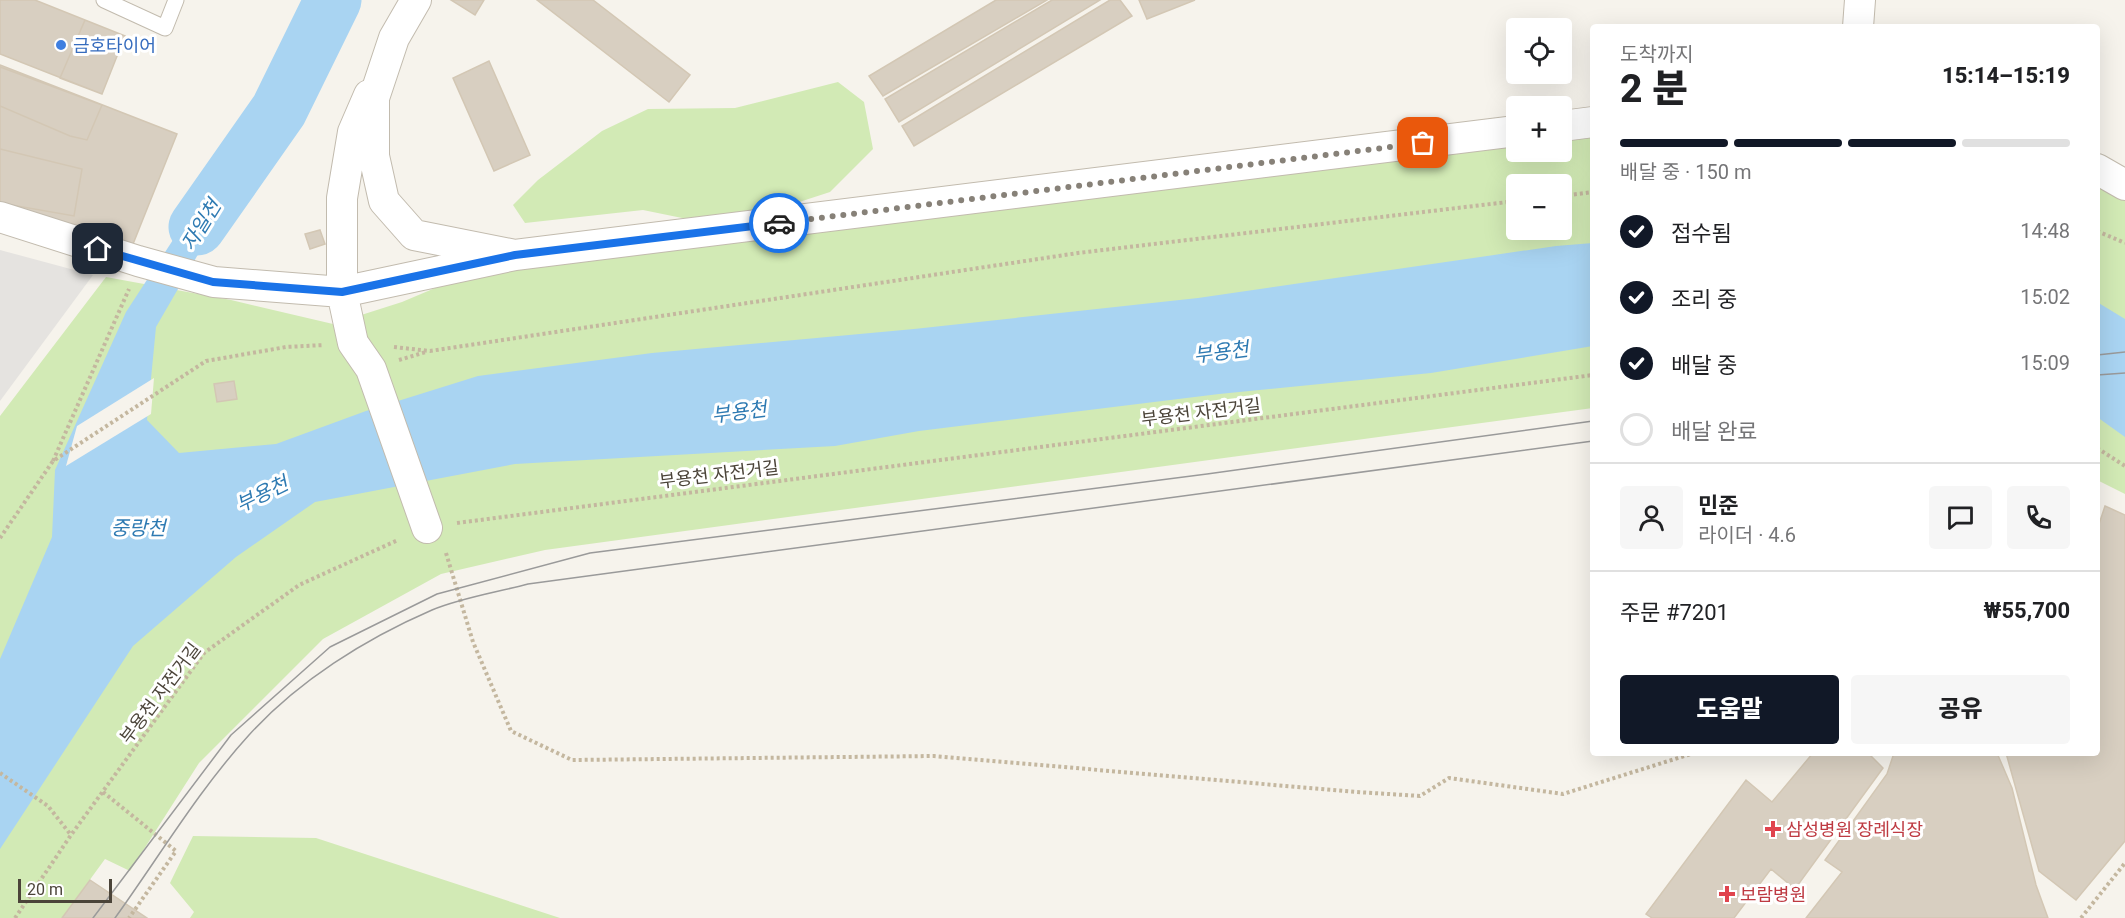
<!DOCTYPE html>
<html lang="ko">
<head>
<meta charset="utf-8">
<style>
  :root { --surface:#fff; --page:#f6f6f6; --text:#202124; --muted:#757577; --line:#e0e0e0; --accent:#111827 }
  body { margin:0; font-family:Roboto,"Noto Sans KR",sans-serif; background:var(--page); color:var(--text); height:100vh; display:flex; flex-direction:column; font-size:22px; white-space:nowrap }
  * { box-sizing:border-box; margin:0 }
  p { font-size:20px; color:var(--muted) }
  .icon { flex:none; width:33px; height:33px; fill:none; stroke:currentColor; stroke-width:2; stroke-linecap:round; stroke-linejoin:round }
  .map { position:relative; flex:1; overflow:hidden }
  .panel { position:absolute; left:1590px; top:24px; width:510px; height:732px; display:flex; flex-direction:column; background:var(--surface); border-radius:6px; box-shadow:0 6px 24px #0002 }
  .panel>* { flex:none }
  .buttons { position:absolute; left:1506px; top:18px; display:grid; gap:12px }
  .buttons a { display:grid; place-items:center; width:66px; height:66px; border-radius:6px; background:var(--surface); box-shadow:0 6px 24px #0002; font-size:30px }
  .scale { position:absolute; left:18px; bottom:15px; width:94px; box-sizing:border-box; padding-left:6px; border:3px solid #4b4439; border-top:0; font-size:16px; line-height:21px; white-space:nowrap; color:#4b4439; -webkit-text-stroke:4px #fff; paint-order:stroke }
  .pin { position:absolute; display:grid; place-items:center; width:51px; height:51px; color:#fff; margin:-26px; border-radius:12px; box-shadow:0 3px 9px #0006 }
  .courier { position:absolute; display:grid; place-items:center; width:60px; height:60px; margin:-30px; border:4px solid #1a73e8; border-radius:50%; background:#fff; color:#222; box-shadow:0 2px 8px #0007 }
  .headline em { font-style:normal; font-weight:800 }
  .headline div { display:flex; flex-direction:column-reverse }
  .headline { display:flex; align-items:center; justify-content:space-between; height:102px; padding:0 30px }
  h1 { font-size:39px; font-weight:800; line-height:45px }
  .bar { display:grid; grid-template-columns:repeat(4,1fr); gap:9px 6px; align-content:center; height:72px; padding:0 30px }
  .bar i { height:8px; border-radius:4px; background:var(--line) }
  .bar .current { background:var(--accent) }
  .bar p { grid-column:span 4 }
  .line { display:flex; align-items:center; gap:15px; padding:0 30px; border-top:2px solid var(--line) }
  .line div { flex:1 }
  .round { display:grid; place-items:center; flex:none; width:63px; height:63px; border-radius:6px; background:var(--page) }
  ol { padding:0 30px; list-style:none }
  li { display:flex; align-items:center; gap:18px; height:66px }
  li p { margin-inline-start:auto }
  li .icon { padding:6px; border-radius:50%; background:var(--accent); color:#fff; stroke-width:4 }
  li:last-child { color:var(--muted) }
  li i { width:33px; height:33px; border:3px solid var(--line); border-radius:50% }
  .cta { display:flex; gap:12px; margin-top:auto; padding:12px 30px }
  .cta a { flex:1; height:69px; border-radius:6px; background:var(--accent); color:#fff; font-size:24px; font-weight:800; line-height:69px; text-align:center }
  .cta a+a { background:var(--page); color:var(--text) }
  .map>svg:first-child { display:block }
</style>
</head>
<body>
<div class="map">
<svg width="2125" height="918" viewBox="0 0 2125 918">
  <rect width="100%" height="100%" fill="#f6f3ec"/>
  <!-- green -->
  <path fill="#d2eab5" fill-rule="evenodd" d="M 838,82 L 864,102 L 873,149 L 830,192 L 790,205 L 687,219 L 643,210 L 525,223 L 513,205 L 538,180 L 602,131 L 648,109 L 735,108 Z
    M 1593,132 L 1593,408 L 545,550 L 441,574 L 323,639 L 199,763 L 130,871 L 105,859 L 62,918 L 0,918 L 0,416 L 106,277 L 231,300 L 333,324 L 402,302 L 447,283 L 527,265 L 1516,142 L 1516,152 L 1562,152 L 1562,136 ZM 1516,184 L 1562,184 L 1562,230 L 1516,230 Z
    M 2097,172 L 2125,190 L 2125,494 L 2097,480 Z
    M 193,836 L 316,838 L 560,918 L 190,918 L 194,912 L 170,883 Z"/>
  <!-- parking -->
  <path fill="#e5e3e0" d="M 0,250 L 93,275 L 0,401 Z"/>
  <!-- water -->
  <path fill="#a9d4f2" d="M 229,154 L 248,168 L 156,327 L 147,420 L 179,453 L 276,444 L 366,411 L 478,376 L 652,353 L 914,329 L 1198,298 L 1556,246 L 1593,243 L 1593,346 L 1431,373 L 1219,394 L 919,431 L 835,446 L 515,464 L 315,502 L 236,557 L 133,646 L 0,849 L 0,659 L 52,537 L 55,470 L 126,312 Z
    M 2097,302 L 2125,319 L 2125,437 L 2097,417 Z"/>
  <!-- pier -->
  <path fill="#f6f3ec" d="M 154,378 L 151,414 L 66,466 L 77,426 Z"/>
  <g fill="none" stroke-linecap="round" stroke-linejoin="round">
    <!-- river -->
    <path stroke="#a9d4f2" stroke-width="57" d="M 197,227 L 279,110 L 333,0"/>
  </g>
  <!-- building -->
  <path fill="#d8cfc1" stroke="#d3c7b4" stroke-width="1.5" d="M 0,0 L 35,0 L 125,36 L 102,94 L 0,54 Z
    M 451,0 L 484,0 L 475,15 Z
    M 537,0 L 593,0 L 690,75 L 669,102 Z
    M 996,0 L 1047,0 L 883,96 L 869,76 Z
    M 1052,0 L 1100,0 L 899,122 L 885,99 Z
    M 1110,0 L 1120,0 L 1132,16 L 914,146 L 902,126 Z
    M 1139,0 L 1195,0 L 1147,19 Z
    M 85,20 L 125,36 L 102,94 L 60,78 Z
    M 489,61 L 530,155 L 494,171 L 453,78 Z
    M 0,65 L 177,134 L 133,244 L 0,204 Z
    M 0,67 L 102,105 L 87,140 L 70,136 L 0,106 Z
    M 0,149 L 82,169 L 74,216 L 0,203 Z
    M 320,230 L 325,244 L 310,249 L 305,234 Z
    M 234,381 L 237,399 L 217,402 L 214,384 Z
    M 2105,506 L 2125,515 L 2125,841 L 2076,900 L 2039,871 L 2006,753 L 2097,753 L 2097,530 Z
    M 1813,753 L 1868,753 L 1883,768 L 1795,889 L 1771,869 L 1734,918 L 1652,918 L 1646,914 L 1746,780 L 1772,802 Z
    M 1894,753 L 1997,753 L 2012,788 L 2036,885 L 2048,918 L 1806,918 L 1842,872 L 1825,860 L 1887,774 Z
    M 90,880 L 147,918 L 62,918 Z"/>
  <g fill="none" stroke-linecap="round" stroke-linejoin="round">
    <defs>
      <path id="lane" d="M 104,0 L 165,28 L 176,0"/>
      <path id="street" d="M 1858,27 L 1860,0
        M 369,95 L 353,132 L 342,198 L 342,292 L 353,343 L 371,369 L 427,528
        M 1562,126 L 1593,122
        M 2097,169 L 2125,185
        M 0,217 L 138,261 L 214,282 L 342,292 L 515,255 L 414,235 L 384,201 L 374,156 L 374,98 L 394,38 L 416,0
        M 515,255 L 1516,131"/>
    </defs>
    <!-- lane casing -->
    <use href="#lane" stroke="#c2bbae" stroke-width="17"/>
    <!-- street casing -->
    <use href="#street" stroke="#c2bbae" stroke-width="32"/>
    <!-- path -->
    <path stroke="#c4b79f" stroke-width="4" stroke-dasharray="3 3" stroke-linecap="butt" d="M 1562,196 L 1593,192
      M 2097,231 L 2125,243
      M 394,347 L 430,351 L 1078,253 L 1516,201
      M 399,360 L 426,352
      M 2097,448 L 2125,466
      M 53,461 L 129,289
      M 457,523 L 1593,375
      M 0,538 L 53,461 L 206,361 L 286,347 L 324,345
      M 446,553 L 473,642 L 511,731 L 572,760 L 934,756 L 1357,792 L 1420,796 L 1449,778 L 1563,794 L 1694,753
      M 0,773 L 48,806 L 71,835
      M 103,792 L 176,851 L 129,918
      M 15,918 L 71,835 L 204,653 L 299,585 L 398,540
      M 2081,918 L 2125,863"/>
    <!-- lane -->
    <use href="#lane" stroke="#fff" stroke-width="15"/>
    <!-- street -->
    <use href="#street" stroke="#fff" stroke-width="30"/>
    <!-- tram -->
    <path stroke="#9a9a9a" stroke-width="1.5" d="M 2097,355 L 2125,352
      M 2097,375 L 2125,373
      M 93,918 L 231,735 L 330,647 L 437,594 L 590,553 L 1207,474 L 1593,421
      M 115,918 C 159,857 198,791 249,735 C 298,681 365,639 432,610 C 460,598 498,592 528,584 L 1593,441"/>
  </g>
  <g fill="none" stroke-linecap="round" stroke-linejoin="round">
    <!-- done -->
    <path stroke="#878178" stroke-width="6" stroke-dasharray="0 10.8" d="M 779,223 L 1423,143"/>
    <!-- route -->
    <path stroke="#1a73e8" stroke-width="8" d="M 98,249 L 213,282 L 342,292 L 515,255 L 779,223"/>
  </g>
  <!-- markers -->
  <circle fill="#3f7fe0" stroke="#fff" stroke-width="2" cx="61" cy="45" r="6"/>
  <g fill="#e0444e" stroke="#fff" stroke-width="2">
    <path d="M1770 820h6v6h6v6h-6v6h-6v-6h-6v-6h6z"/>
    <path d="M1724 885h6v6h6v6h-6v6h-6v-6h-6v-6h6z"/>
  </g>
  <g text-anchor="middle" dominant-baseline="central" stroke-width="6" stroke-linejoin="round" paint-order="stroke">
    <!-- shop labels -->
    <g font-size="18" fill="#366cbe" stroke="#fff" text-anchor="start">
      <text x="73" y="45">금호타이어</text>
    </g>
    <!-- street labels -->
    <g font-size="18" fill="#4b4439" stroke="#fff">
      <text transform="translate(1201 412) rotate(-7)">부용천 자전거길</text>
      <text transform="translate(719 474) rotate(-7)">부용천 자전거길</text>
      <text transform="translate(160 693) rotate(-53)">부용천 자전거길</text>
    </g>
    <!-- health labels -->
    <g font-size="18" fill="#be3a42" stroke="#fff" text-anchor="start">
      <text x="1786" y="829">삼성병원 장례식장</text>
      <text x="1740" y="894">보람병원</text>
    </g>
    <!-- water labels -->
    <g font-size="20" font-style="italic" fill="#2e7ab2" stroke="#fff">
      <text transform="translate(201 225) rotate(-58)">자일천</text>
      <text transform="translate(1221 352) rotate(-7)">부용천</text>
      <text transform="translate(739 412) rotate(-7)">부용천</text>
      <text transform="translate(262 494) rotate(-26)">부용천</text>
      <text x="138" y="528">중랑천</text>
    </g>
  </g>
</svg>
<div class="buttons">
<a><svg class="icon" aria-label="locate" viewBox="0 0 24 24"><circle cx="12" cy="12" r="6"/><path d="M12 2v4M12 18v4M2 12h4M18 12h4"/></svg></a>
<a>+</a>
<a>−</a>
</div>
<div class="scale">20 m</div>
<div class="pin" style="left:1423px;top:143px;background:#ea580c"><svg class="icon" aria-label="bag" viewBox="0 0 24 24"><path d="M5 8h14l-1 12H6zM9 8a3 3 0 0 1 6 0"/></svg></div>
<div class="pin" style="left:98px;top:249px;background:#1f2937"><svg class="icon" aria-label="home" viewBox="0 0 24 24"><path d="M3 11l9-7 9 7M6 9v11h12V9"/></svg></div>
<div class="courier" style="left:779px;top:223px"><svg class="icon" aria-label="car" viewBox="0 0 24 24"><path d="M5 17H2v-5l4-1 3-4h7l3 4 3 1v5h-3M9 17h6M6 11h13"/><circle cx="7" cy="17" r="2"/><circle cx="17" cy="17" r="2"/></svg></div>
<section class="panel">
<div class="headline"><div><h1>2 분</h1><p>도착까지</p></div><em>15:14–15:19</em></div>
<div class="bar"><i class="current"></i><i class="current"></i><i class="current"></i><i></i><p>배달 중 · 150 m</p></div>
<ol>
<li><svg class="icon" aria-label="check" viewBox="0 0 24 24"><path d="M5 12l5 5 9-10"/></svg>접수됨<p>14:48</p></li>
<li><svg class="icon" aria-label="check" viewBox="0 0 24 24"><path d="M5 12l5 5 9-10"/></svg>조리 중<p>15:02</p></li>
<li><svg class="icon" aria-label="check" viewBox="0 0 24 24"><path d="M5 12l5 5 9-10"/></svg>배달 중<p>15:09</p></li>
<li><i></i>배달 완료</li>
</ol>
<div class="line" style="height:108px"><a class="round"><svg class="icon" aria-label="person" viewBox="0 0 24 24"><circle cx="12" cy="8" r="4"/><path d="M4 21q1-7 8-7t8 7"/></svg></a><div><b>민준</b><p>라이더 · 4.6</p></div><a class="round"><svg class="icon" aria-label="chat" viewBox="0 0 24 24"><path d="M4 5h16v11H9l-5 4z"/></svg></a><a class="round"><svg class="icon" aria-label="phone" viewBox="0 0 24 24"><path d="M5 4h4l2 5-3 2q2 4 5 5l2-3 5 2v4C11 20 4 13 5 4z"/></svg></a></div>
<div class="line" style="height:78px"><div>주문 #7201</div><b>₩55,700</b></div>
<div class="cta"><a>도움말</a><a>공유</a></div>
</section>
</div>
</body>
</html>
